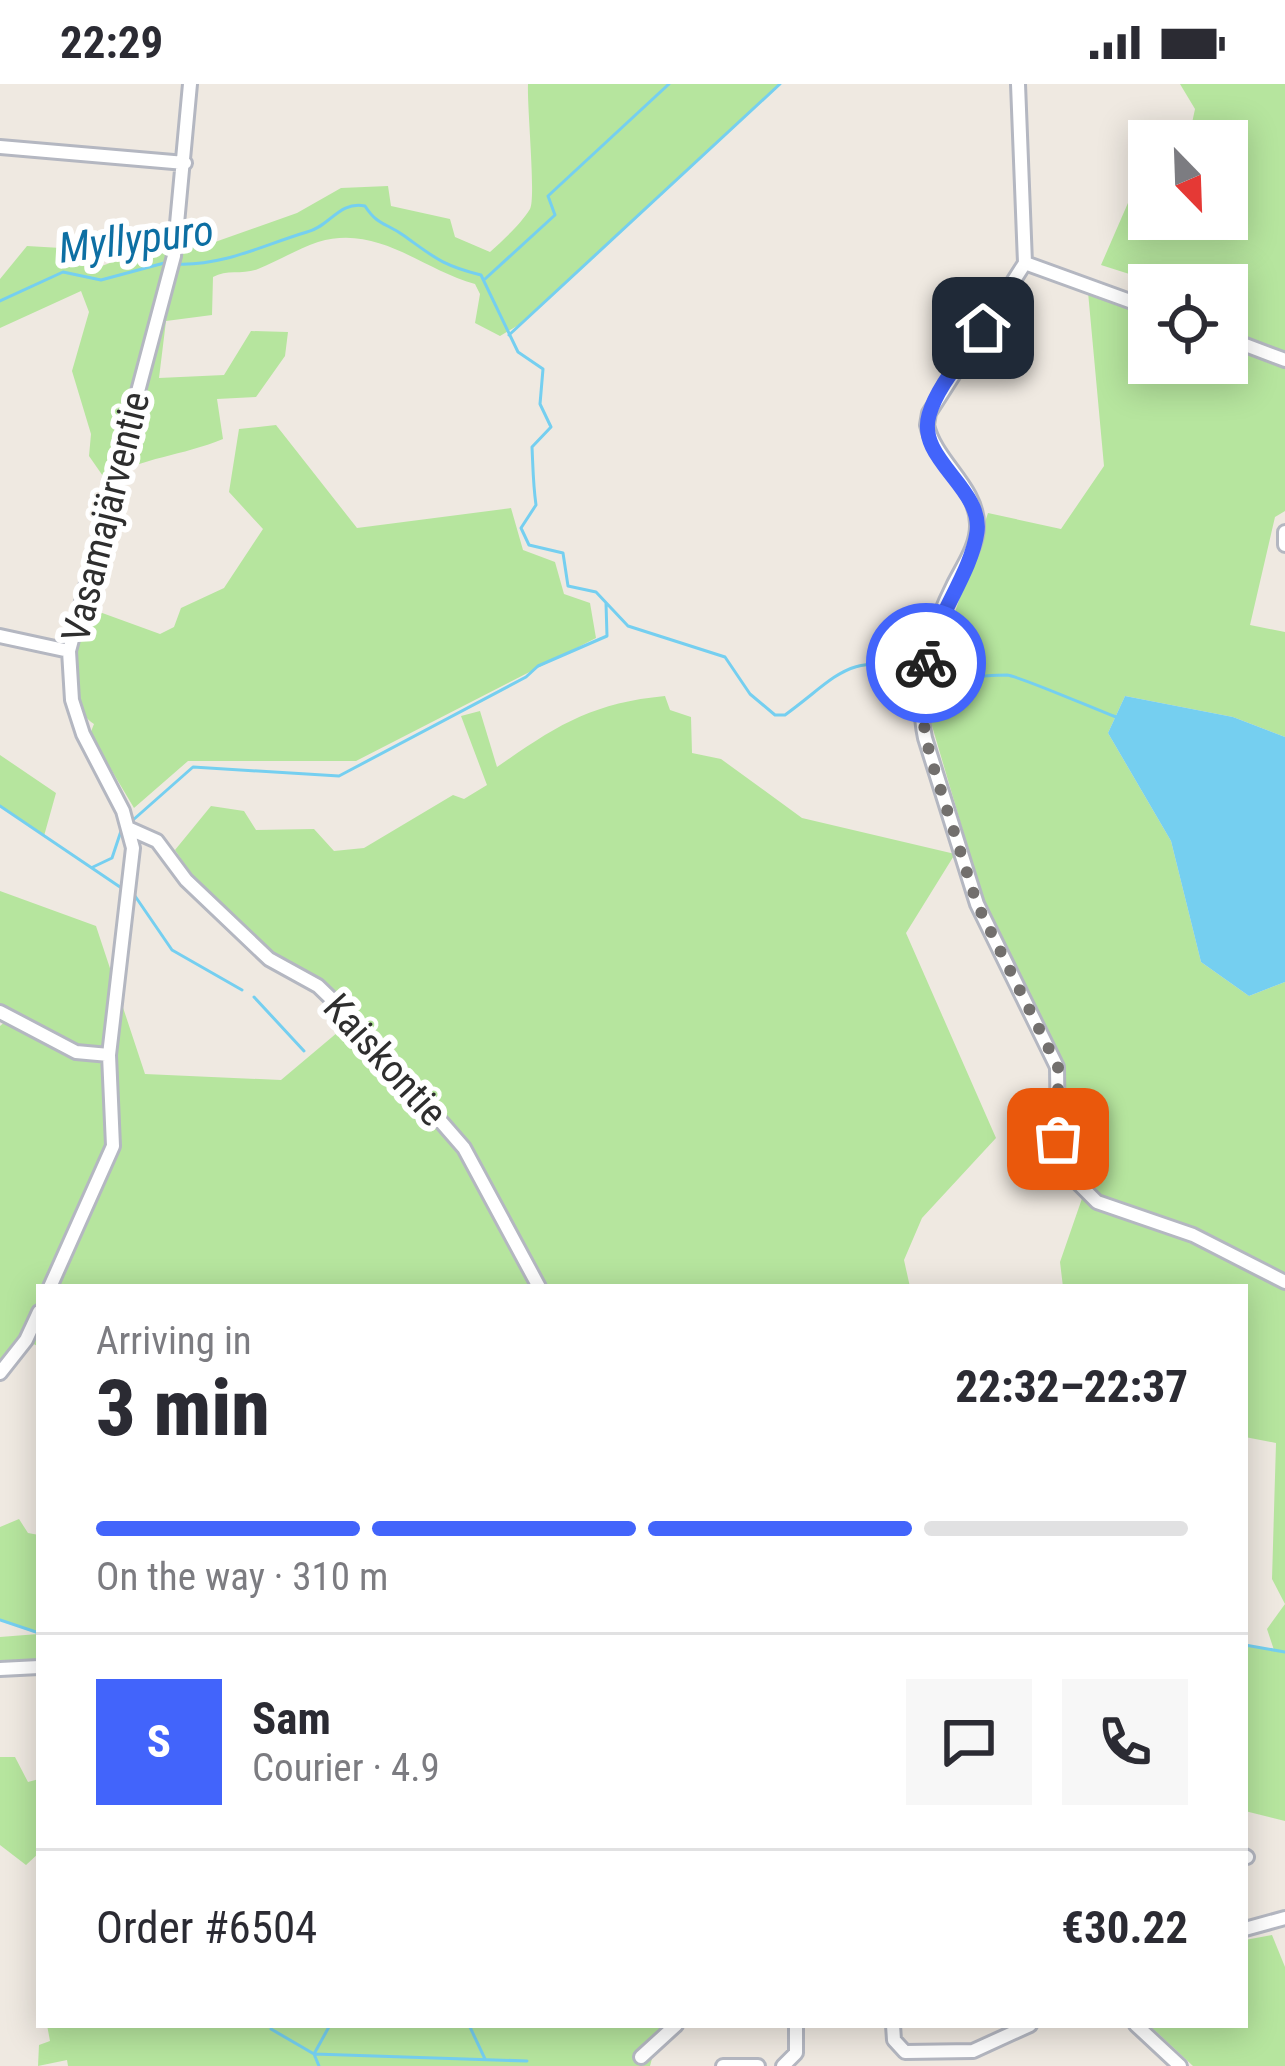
<!DOCTYPE html>
<html lang="en">
<head>
<meta charset="utf-8">
<style>
  :root { --surface:#fff; --page:#f7f7f7; --text:#2b2b33; --muted:#7c7c81; --line:#e1e1e2; --accent:#4264fb }
  body { margin:0; font-family:"Roboto Condensed",sans-serif; background:var(--page); color:var(--text); height:100vh; display:flex; flex-direction:column; font-size:45px; white-space:nowrap }
  * { box-sizing:border-box; margin:0 }
  p { font-size:39px; color:var(--muted) }
  .icon { flex:none; width:66px; height:66px; fill:none; stroke:currentColor; stroke-width:2; stroke-linecap:round; stroke-linejoin:round }
  .map { position:relative; flex:1; overflow:hidden }
  .drawer { position:absolute; left:36px; top:1200px; width:1212px; height:744px; display:flex; flex-direction:column; background:var(--surface); border-radius:0px; box-shadow:0 6px 30px #0003 }
  .drawer>* { flex:none }
  .needle { width:78px; rotate:157deg }
  .fabs { position:absolute; left:1128px; top:36px; display:grid; gap:24px }
  .fabs a { display:grid; place-items:center; width:120px; height:120px; border-radius:0px; background:var(--surface); box-shadow:0 6px 30px #0003; font-size:60px }
  .pin { position:absolute; display:grid; place-items:center; width:102px; height:102px; color:#fff; margin:-51px; border-radius:24px; box-shadow:0 6px 18px #0006 }
  .courier { position:absolute; display:grid; place-items:center; width:120px; height:120px; margin:-60px; border:9px solid #4264fb; border-radius:50%; background:#fff; color:#222; box-shadow:0 3px 15px #0007 }
  .head em { font-style:normal; font-weight:800 }
  .head div { display:flex; flex-direction:column-reverse }
  .head { display:flex; align-items:center; justify-content:space-between; height:204px; padding:0 60px }
  h1 { font-size:78px; font-weight:800; line-height:90px }
  .bar { display:grid; grid-template-columns:repeat(4,1fr); gap:18px 12px; align-content:center; height:144px; padding:0 60px }
  .bar i { height:15px; border-radius:9px; background:var(--line) }
  .bar .current { background:var(--accent) }
  .bar p { grid-column:span 4 }
  .line { display:flex; align-items:center; gap:30px; padding:0 60px; border-top:3px solid var(--line) }
  .line div { flex:1 }
  .round { display:grid; place-items:center; flex:none; width:126px; height:126px; border-radius:0px; background:var(--page) }
  .status { display:flex; justify-content:space-between; align-items:center; height:84px; padding:0 60px; background:var(--surface); direction:ltr }
  .status svg { height:33px; fill:currentColor }
  .map>svg:first-child { display:block }
</style>
</head>
<body>
<div class="status"><b>22:29</b><svg viewBox="0 0 49 12"><path d="M0 12V9h3v3zM5 12V6h3v6zM10 12V3h3v9zM15 12V0h3v12zM26 1h20v11H26zM47 4h2v5h-2z"/></svg></div>
<div class="map">
<svg width="1285" height="1982" viewBox="0 0 1285 1982">
  <rect width="100%" height="100%" fill="#efe9e1"/>
  <!-- green -->
  <path fill="#b6e59e" fill-rule="evenodd" d="M 528,0 L 780,0 L 522,239 L 500,252 L 475,239 L 480,210 L 475,200 C 421,185 378,140 318,158 C 297,165 278,177 258,185 C 243,191 227,185 213,193 L 212,231 L 166,237 L 159,294 L 224,291 L 251,247 L 288,248 L 285,272 L 256,313 L 217,315 L 223,355 C 182,372 143,373 105,395 L 89,372 L 91,350 L 72,287 L 89,228 L 81,207 L 0,244 L 0,195 L 27,162 L 78,165 L 99,183 C 135,172 160,143 195,134 L 203,158 L 215,158 L 297,129 L 341,104 L 388,102 L 391,122 L 450,135 L 455,153 L 490,168 C 503,156 521,140 530,125 C 536,114 527,25 528,0 Z
    M 1180,0 L 1285,0 L 1285,427 L 1275,433 L 1250,541 L 1285,548 L 1285,653 L 1233,633 L 1125,612 L 1108,649 L 1171,757 L 1201,878 L 1249,912 L 1285,898 L 1285,1737 L 1245,1727 L 1245,1561 L 1274,1566 L 1267,1545 L 1285,1520 L 1272,1495 L 1276,1359 L 1245,1353 L 1245,1203 L 1063,1203 L 1060,1178 L 1087,1100 L 1063,1060 L 1064,981 L 985,822 L 925,618 L 988,429 L 1061,445 L 1104,382 L 1088,208 L 1138,224 L 1148,196 L 1101,181 L 1131,112 L 1149,91 L 1149,135 L 1227,135 L 1227,57 L 1178,57 L 1192,39 L 1195,25 ZM 1149,201 L 1227,201 L 1227,279 L 1149,279 Z
    M 276,341 L 357,444 L 511,424 L 523,466 L 555,478 L 564,510 L 590,519 L 596,554 L 356,677 L 188,677 L 134,724 L 90,650 L 94,640 C 61,618 76,556 83,522 L 160,550 L 174,543 L 181,524 L 224,504 L 263,445 L 229,408 L 239,345 Z
    M 665,612 L 670,626 L 691,633 L 692,669 L 721,675 L 802,734 L 955,770 L 906,849 L 996,1054 L 922,1134 L 904,1176 L 910,1203 L 39,1203 L 39,1263 L 23,1254 L 0,1282 L 0,942 L 14,930 L 0,922 L 0,807 L 96,842 L 145,990 L 281,996 L 357,932 C 334,901 304,889 274,870 C 237,846 199,803 175,766 L 211,722 L 244,727 L 256,746 L 314,745 L 334,767 L 364,764 L 453,711 L 464,715 L 487,701 L 461,632 L 480,627 L 497,683 C 556,642 591,619 665,612 Z
    M 0,671 L 56,709 L 44,752 L 0,722 Z
    M 19,1435 L 28,1449 L 39,1451 L 39,1579 L 0,1580 L 0,1553 L 38,1550 L 0,1536 L 0,1443 Z
    M 0,1673 L 15,1673 L 28,1698 L 39,1695 L 39,1769 L 26,1781 L 0,1761 Z
    M 1272,1851 L 1285,1883 L 1285,1982 L 1193,1982 L 1149,1941 L 1245,1941 L 1245,1856 Z
    M 47,1941 L 661,1941 L 650,1982 L 68,1982 L 67,1976 L 38,1982 L 39,1961 L 50,1957 Z"/>
  <!-- water -->
  <path fill="#75cff0" d="M 1125,612 L 1233,633 L 1285,653 L 1285,898 L 1249,912 L 1201,878 L 1171,757 L 1108,649 Z"/>
  <g fill="none" stroke-linecap="round" stroke-linejoin="round">
    <!-- stream -->
    <path stroke="#75cff0" stroke-width="3" d="M 177,180 C 224,182 263,161 307,148 C 331,142 338,117 365,122 C 377,141 386,139 403,151 C 434,173 441,181 481,191 L 518,268 L 543,285 L 540,320 L 551,343 L 532,363 C 533,383 533,400 536,421 L 521,444 L 529,461 L 563,469 L 568,502 L 596,508 L 628,542 L 725,573 L 750,610 L 775,631 L 785,631 C 840,591 846,568 922,586
      M 485,195 L 555,131 L 548,112 L 669,0
      M 0,217 L 63,188 L 101,196 L 168,178
      M 509,251 L 780,0
      M 931,589 C 957,597 982,591 1007,591 C 1019,592 1097,626 1116,633
      M 0,722 L 120,803
      M 133,736 L 193,683 L 339,692 L 526,593 L 538,582 L 607,552 L 606,519
      M 93,783 L 112,774 L 121,747
      M 135,812 L 172,866 L 242,906
      M 254,913 L 304,967
      M 0,1536 L 39,1549
      M 1245,1561 L 1285,1568
      M 469,1941 L 485,1975
      M 271,1945 L 314,1970 L 527,1977
      M 319,1982 L 314,1970 L 330,1941"/>
    <defs>
      <path id="minor" d="M 1018,0 L 1025,179 L 929,329 L 927,341 C 935,377 977,403 977,440 C 978,461 963,482 954,500 C 930,548 914,601 925,654 L 977,820 L 1057,983 L 1058,1056 L 1067,1088 L 1097,1118 L 1193,1151 L 1285,1198
        M 0,63 L 185,79
        M 1025,179 L 1149,224
        M 1227,254 L 1285,276
        M 1285,448 L 1285,461
        M 0,552 L 69,567
        M 130,745 L 157,757 L 186,796 L 269,875 L 318,902 L 350,933 L 464,1064 L 539,1203
        M 0,928 L 76,968 L 109,971
        M 50,1203 L 113,1062 L 109,971 L 133,764 L 123,727 L 83,650 L 72,616 L 69,567 L 174,172 L 190,0
        M 0,1289 L 26,1256 L 39,1228
        M 0,1585 L 39,1583
        M 1245,1772 L 1247,1773
        M 1245,1845 L 1285,1834
        M 893,1941 L 894,1956 L 905,1968 L 973,1967 L 1030,1941
        M 1136,1941 L 1180,1982
        M 641,1973 L 676,1941
        M 723,1982 L 758,1982
        M 783,1982 L 796,1969 L 796,1941"/>
    </defs>
    <!-- minor casing -->
    <use href="#minor" stroke="#b4b7c1" stroke-width="18"/>
    <!-- minor -->
    <use href="#minor" stroke="#fff" stroke-width="12"/>
  </g>
  <g fill="none" stroke-linecap="round" stroke-linejoin="round">
    <!-- done -->
    <path stroke="#726f6d" stroke-width="12" stroke-dasharray="0 21.6" d="M 926,579 L 921,626 L 930,672 L 977,820 L 1058,983 L 1058,1055"/>
    <!-- route -->
    <path stroke="#4264fb" stroke-width="15" d="M 926,579 C 935,533 971,490 977,448 C 983,404 916,375 929,331 C 937,302 966,270 983,244"/>
  </g>
  <g text-anchor="middle" dominant-baseline="central" stroke-width="12" stroke-linejoin="round" paint-order="stroke">
    <!-- street labels -->
    <g font-size="39" fill="#2e2e2e" stroke="#fff">
      <text transform="translate(106 433) rotate(-76)">Vasamajärventie</text>
      <text transform="translate(385 976) rotate(48)">Kaiskontie</text>
    </g>
    <!-- water labels -->
    <g font-size="42" font-style="italic" fill="#0d6fa3" stroke="#fff">
      <text transform="translate(136 155) rotate(-7)">Myllypuro</text>
    </g>
  </g>
</svg>
<div class="fabs">
<a><svg class="needle" viewBox="-14 -14 28 28"><path d="M0-13l5 13h-10z" fill="#e53935"/><path d="M0 13l5-13h-10z" fill="#7c7c81"/></svg></a>
<a><svg class="icon" aria-label="locate" viewBox="0 0 24 24"><circle cx="12" cy="12" r="6"/><path d="M12 2v4M12 18v4M2 12h4M18 12h4"/></svg></a>
</div>
<div class="pin" style="left:1058px;top:1055px;background:#ea580c"><svg class="icon" aria-label="bag" viewBox="0 0 24 24"><path d="M5 8h14l-1 12H6zM9 8a3 3 0 0 1 6 0"/></svg></div>
<div class="pin" style="left:983px;top:244px;background:#1f2937"><svg class="icon" aria-label="home" viewBox="0 0 24 24"><path d="M3 11l9-7 9 7M6 9v11h12V9"/></svg></div>
<div class="courier" style="left:926px;top:579px"><svg class="icon" aria-label="bike" viewBox="0 0 24 24"><circle cx="6" cy="16" r="4"/><circle cx="18" cy="16" r="4"/><path d="M6 16l4-8h5l3 8M10 8l3 8H6M13 5h3"/></svg></div>
<section class="drawer">
<div class="head"><div><h1>3 min</h1><p>Arriving in</p></div><em>22:32–22:37</em></div>
<div class="bar"><i class="current"></i><i class="current"></i><i class="current"></i><i></i><p>On the way · 310 m</p></div>
<div class="line" style="height:216px"><b class="round" style="background:var(--accent);color:#fff">S</b><div><b>Sam</b><p>Courier · 4.9</p></div><a class="round"><svg class="icon" aria-label="chat" viewBox="0 0 24 24"><path d="M4 5h16v11H9l-5 4z"/></svg></a><a class="round"><svg class="icon" aria-label="phone" viewBox="0 0 24 24"><path d="M5 4h4l2 5-3 2q2 4 5 5l2-3 5 2v4C11 20 4 13 5 4z"/></svg></a></div>
<div class="line" style="height:156px"><div>Order #6504</div><b>€30.22</b></div>
</section>
</div>
</body>
</html>
